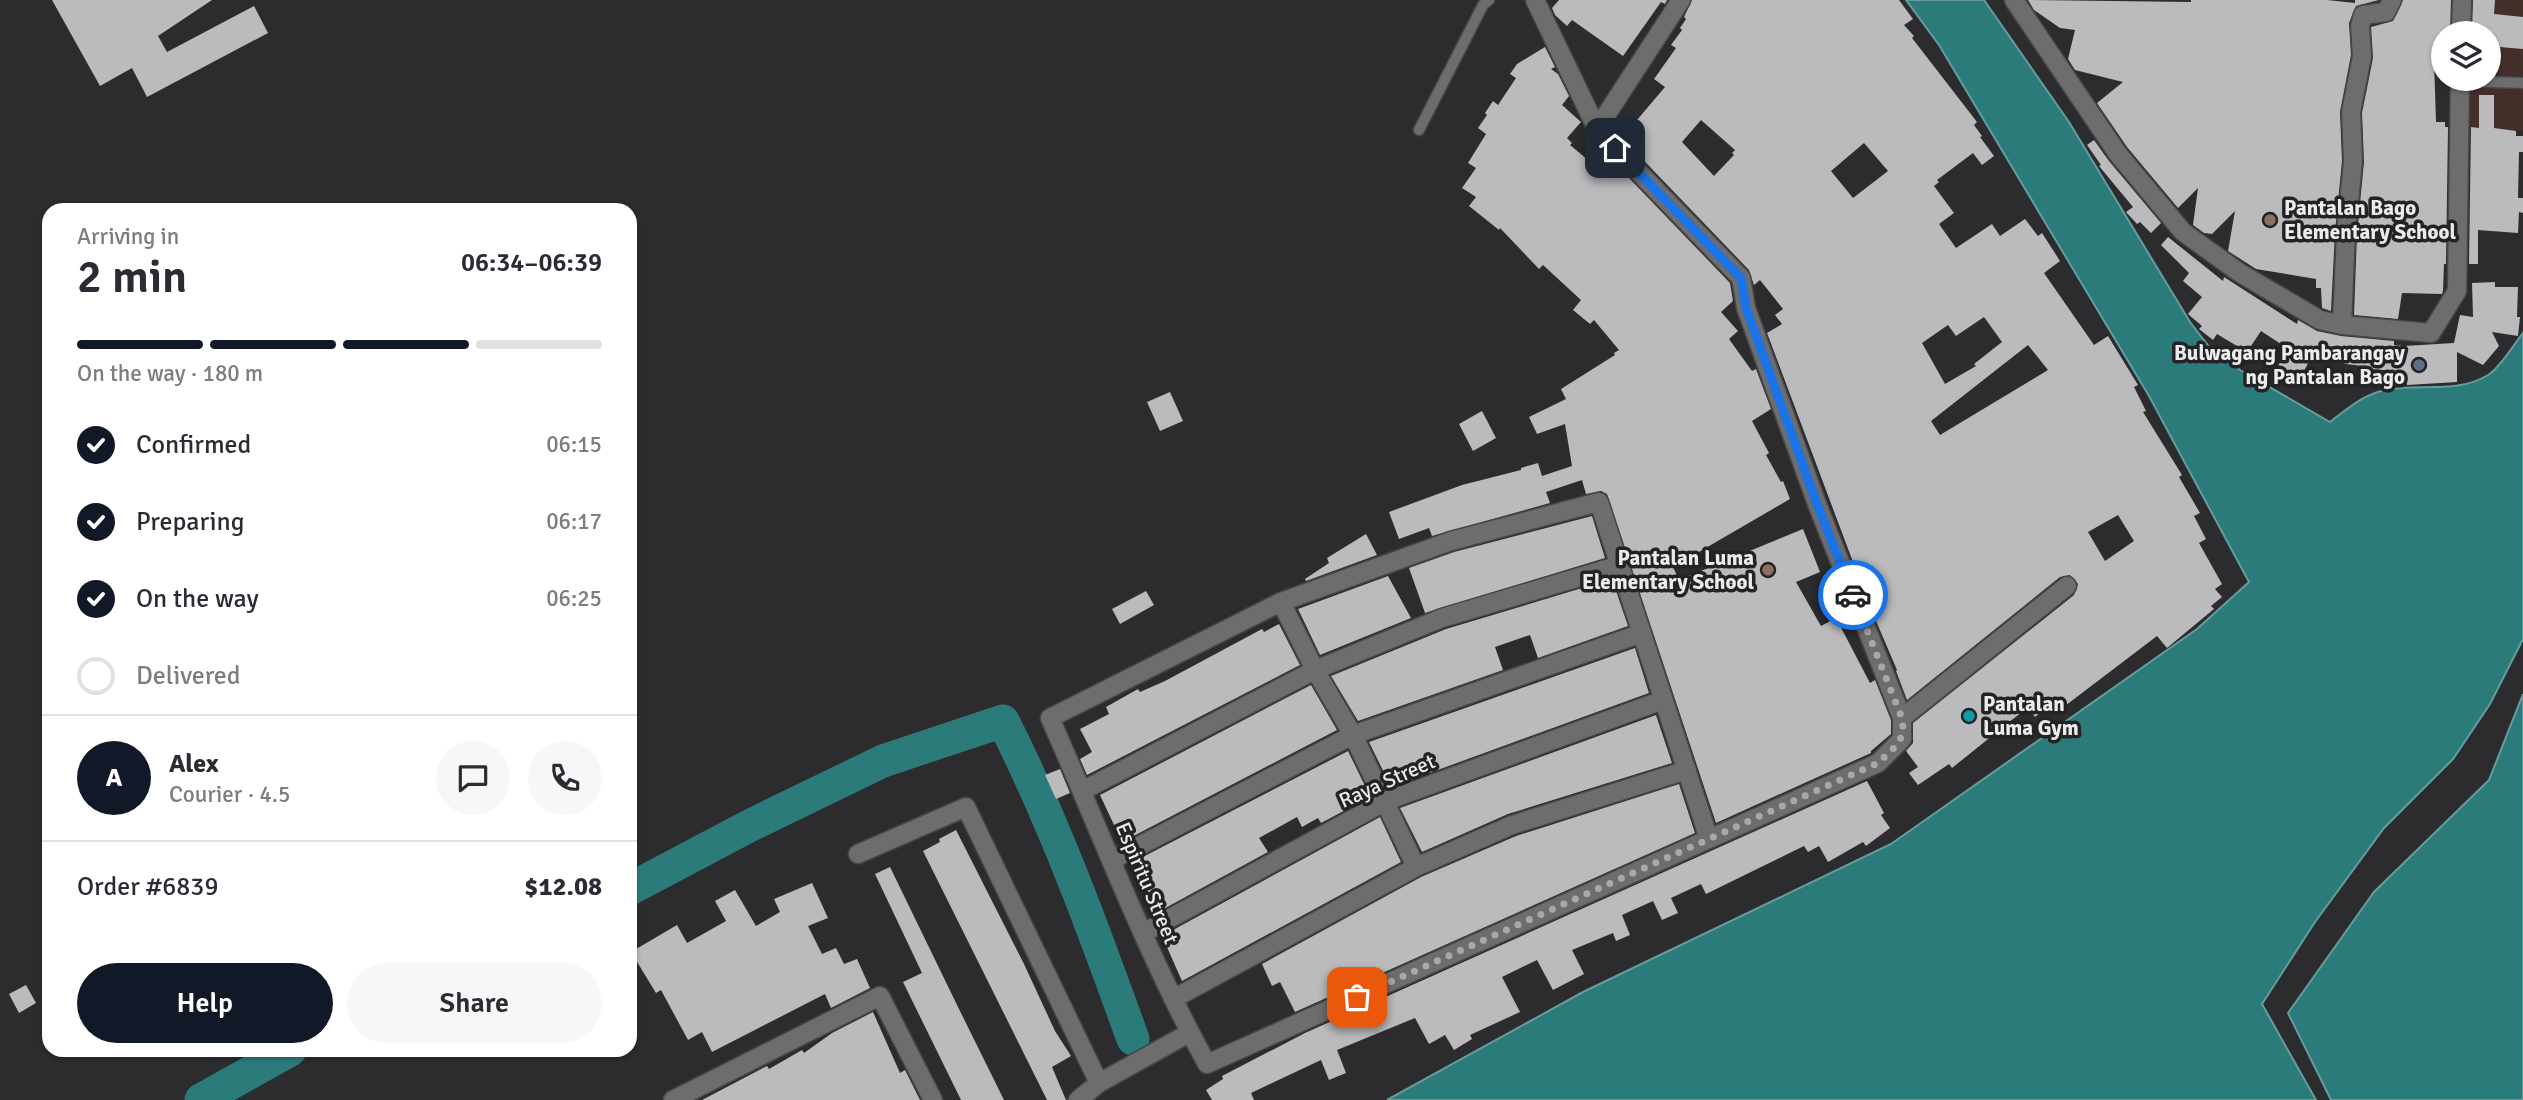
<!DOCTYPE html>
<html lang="en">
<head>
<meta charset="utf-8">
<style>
  :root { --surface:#fff; --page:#f7f7f7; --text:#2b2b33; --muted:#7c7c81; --line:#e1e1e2; --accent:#111827 }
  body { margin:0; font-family:Signika,sans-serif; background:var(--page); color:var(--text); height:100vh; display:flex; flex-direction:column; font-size:26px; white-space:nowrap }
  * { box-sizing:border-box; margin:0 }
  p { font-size:23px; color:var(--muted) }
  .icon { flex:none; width:38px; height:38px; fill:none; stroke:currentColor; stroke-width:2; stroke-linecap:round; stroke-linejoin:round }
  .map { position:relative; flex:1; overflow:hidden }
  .details { position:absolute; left:42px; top:203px; width:595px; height:854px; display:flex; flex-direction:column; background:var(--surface); border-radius:21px; box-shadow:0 2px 5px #0004 }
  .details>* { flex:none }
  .fabs { position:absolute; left:2431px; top:21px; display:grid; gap:14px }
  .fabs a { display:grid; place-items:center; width:70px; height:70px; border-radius:50%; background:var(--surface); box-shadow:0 2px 5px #0004; font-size:35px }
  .pin { position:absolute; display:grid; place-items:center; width:60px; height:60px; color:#fff; margin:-30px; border-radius:14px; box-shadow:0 4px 10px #0006 }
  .courier { position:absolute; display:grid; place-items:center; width:70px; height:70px; margin:-35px; border:5px solid #1a73e8; border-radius:50%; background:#fff; color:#222; box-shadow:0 2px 9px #0007 }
  .overview em { font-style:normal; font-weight:600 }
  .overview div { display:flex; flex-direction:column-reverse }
  .overview { display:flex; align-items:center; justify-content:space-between; height:119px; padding:0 35px }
  h1 { font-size:46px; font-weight:600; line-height:52px }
  .bar { display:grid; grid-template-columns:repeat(4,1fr); gap:10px 7px; align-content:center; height:84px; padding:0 35px }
  .bar i { height:9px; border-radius:5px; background:var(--line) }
  .bar .on { background:var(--accent) }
  .bar p { grid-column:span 4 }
  .line { display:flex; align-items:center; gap:18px; padding:0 35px; border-top:2px solid var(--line) }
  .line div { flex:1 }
  .round { display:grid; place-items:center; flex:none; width:74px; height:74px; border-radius:37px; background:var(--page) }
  ol { padding:0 35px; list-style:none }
  li { display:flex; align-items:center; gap:21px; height:77px }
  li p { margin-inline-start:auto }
  li .icon { padding:7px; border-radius:50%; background:var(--accent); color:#fff; stroke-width:4 }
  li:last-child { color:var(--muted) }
  li i { width:38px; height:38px; border:4px solid var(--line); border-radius:50% }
  .cta { display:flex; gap:14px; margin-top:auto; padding:14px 35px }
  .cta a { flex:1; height:80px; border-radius:42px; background:var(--accent); color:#fff; font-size:28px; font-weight:600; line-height:80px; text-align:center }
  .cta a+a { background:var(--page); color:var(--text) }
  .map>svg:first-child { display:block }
</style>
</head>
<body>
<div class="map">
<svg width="2523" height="1100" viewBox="0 0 2523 1100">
  <rect width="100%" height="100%" fill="#2c2c2f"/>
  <!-- industrial -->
  <path fill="#422f2a" d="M 2471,0 L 2523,0 L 2523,131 L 2464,129 L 2465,79 L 2488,79 L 2488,33 L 2467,33 Z"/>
  <!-- water -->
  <path fill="#2c7b7b" stroke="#659d9d" stroke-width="2" d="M 1906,0 L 1984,0 L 2069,122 L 2190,322 L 2210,348 L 2240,370 L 2330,422 C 2347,409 2360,397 2381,391 C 2416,382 2456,395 2488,375 C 2500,368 2514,344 2523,333 L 2523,639 L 2490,704 L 2453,759 L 2384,828 L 2315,922 L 2262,1004 L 2316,1100 L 1387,1100 L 1583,992 L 1891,844 L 2197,629 L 2249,582 L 2149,396 L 1939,45 Z
    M 2523,694 L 2523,1100 L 2331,1100 L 2288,1013 L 2374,892 L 2489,780 Z"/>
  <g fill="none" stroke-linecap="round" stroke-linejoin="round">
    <!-- river -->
    <path stroke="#2c7b7b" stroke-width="33" d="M 630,889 L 749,826 L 883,761 L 1003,721 C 1055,824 1094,931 1133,1039
      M 201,1100 L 290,1050"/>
  </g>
  <!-- building -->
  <path fill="#bbbbbe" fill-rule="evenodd" d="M 52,0 L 212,0 L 158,36 L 167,52 L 254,6 L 268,33 L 147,97 L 132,68 L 100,86 Z
    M 1559,0 L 1667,0 L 1665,4 L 1661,2 L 1623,56 L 1572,20 L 1567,26 L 1555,15 L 1552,8 Z
    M 1692,0 L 1899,0 L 1913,19 L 1904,25 L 1914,36 L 1912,38 L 1977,122 L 1974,125 L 1982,136 L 1980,137 L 1994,156 L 1982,165 L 1973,153 L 1937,180 L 1939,182 L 1934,186 L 1954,213 L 1939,224 L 1956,248 L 1992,224 L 2000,236 L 2025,219 L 2038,236 L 2042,233 L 2060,261 L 2044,273 L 2094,345 L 2108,336 L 2138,385 L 2134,387 L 2146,411 L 2143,412 L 2182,475 L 2179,477 L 2200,513 L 2194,516 L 2206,539 L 2199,543 L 2222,584 L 2215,589 L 2222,597 L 2211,606 L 2214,609 L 2167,648 L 2157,636 L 2057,712 L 2051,704 L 2035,717 L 2028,707 L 1952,768 L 1949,764 L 1918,785 L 1909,773 L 1918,767 L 1906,751 L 1913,743 L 1913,723 L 2074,595 L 2078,584 L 2070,575 L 2060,577 L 1907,700 L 1896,671 L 1897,670 L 1867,600 L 1875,596 L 1860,568 L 1856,570 L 1767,333 L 1782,324 L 1775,315 L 1783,309 L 1760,280 L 1754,285 L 1749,270 L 1625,141 L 1636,130 L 1631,127 L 1665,87 L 1654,79 L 1676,48 L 1671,45 L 1682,30 L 1680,28 L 1686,19 L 1684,17 ZM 1701,120 L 1735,150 L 1732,153 L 1734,155 L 1714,176 L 1682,142 ZM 1864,143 L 1888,171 L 1853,198 L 1831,171 ZM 1984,317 L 2002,342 L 1974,364 L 1976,366 L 1945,384 L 1922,343 L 1948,325 L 1956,336 ZM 2028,345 L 2048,370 L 1940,435 L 1931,421 ZM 2118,515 L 2134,541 L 2105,561 L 2088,532 Z
    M 2028,0 L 2191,2 L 2191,0 L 2327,0 L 2355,3 L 2355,0 L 2379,0 L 2356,6 L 2349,23 L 2351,55 L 2340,112 L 2342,161 L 2335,232 L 2331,311 L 2322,308 L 2321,288 L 2316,288 L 2316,279 L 2256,269 L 2228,251 L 2235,211 L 2212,234 L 2204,233 L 2193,225 L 2198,188 L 2178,208 L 2127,147 L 2097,103 L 2123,82 L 2075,70 L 2068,59 L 2075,30 L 2060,28 L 2034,10 Z
    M 2403,0 L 2451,0 L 2450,33 L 2443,33 L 2443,59 L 2434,60 L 2436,122 L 2445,122 L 2445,127 L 2448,127 L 2446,264 L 2444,264 L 2443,291 L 2442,294 L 2402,293 L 2398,319 L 2354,315 L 2357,234 L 2364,162 L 2362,113 L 2373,58 L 2371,27 L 2393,21 Z
    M 2473,0 L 2495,0 L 2494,14 L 2523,17 L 2523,49 L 2488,46 L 2488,33 L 2472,33 Z
    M 1545,47 L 1555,67 L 1551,69 L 1558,74 L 1569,96 L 1562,105 L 1581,122 L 1567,138 L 1572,143 L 1570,145 L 1594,165 L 1605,153 L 1730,283 L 1733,301 L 1721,312 L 1738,331 L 1729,339 L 1752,371 L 1756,369 L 1771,409 L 1752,421 L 1769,453 L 1766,455 L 1781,482 L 1783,481 L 1790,499 L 1673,567 L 1679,580 L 1803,529 L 1820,572 L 1796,582 L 1821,626 L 1836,618 L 1870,683 L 1875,680 L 1891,720 L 1891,734 L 1871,751 L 1871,753 L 1716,823 L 1607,494 L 1601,491 L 1586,494 L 1582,480 L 1546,492 L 1550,503 L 1432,536 L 1429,528 L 1399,539 L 1389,512 L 1462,485 L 1521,470 L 1521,468 L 1538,463 L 1542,476 L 1572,466 L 1565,424 L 1537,434 L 1529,417 L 1566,399 L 1561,389 L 1615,355 L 1614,353 L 1619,350 L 1594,320 L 1590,324 L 1573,310 L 1581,300 L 1543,265 L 1539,269 L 1500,228 L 1499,230 L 1469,206 L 1476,197 L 1462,188 L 1476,168 L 1468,163 L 1486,134 L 1478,128 L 1487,115 L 1485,113 L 1493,101 L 1498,105 L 1516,78 L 1510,74 L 1517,64 Z
    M 2479,95 L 2494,95 L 2494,128 L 2516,131 L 2516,136 L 2523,136 L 2523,152 L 2519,152 L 2518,198 L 2523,198 L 2523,213 L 2519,212 L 2518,233 L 2478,230 L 2478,264 L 2469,264 L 2471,127 L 2479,128 Z
    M 2094,140 L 2109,161 L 2161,223 L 2151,233 L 2140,222 L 2137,224 L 2126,212 L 2133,207 L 2099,166 L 2101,165 L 2087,145 Z
    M 2168,237 L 2223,281 L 2224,277 L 2297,324 L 2298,320 L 2317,331 L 2341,336 L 2394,341 L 2394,345 L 2404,346 L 2454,343 L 2460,315 L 2473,317 L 2472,283 L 2495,282 L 2495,287 L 2518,287 L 2517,317 L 2520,317 L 2518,336 L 2492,332 L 2499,346 L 2483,365 L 2457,352 L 2457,382 L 2407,385 L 2406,372 L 2371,369 L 2371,367 L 2346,364 L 2314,352 L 2296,386 L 2274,375 L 2287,348 L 2261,331 L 2247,352 L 2217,334 L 2213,340 L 2199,329 L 2202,326 L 2188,314 L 2202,297 L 2183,281 L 2189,273 L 2161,245 Z
    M 1170,392 L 1183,421 L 1160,431 L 1147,402 Z
    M 1482,411 L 1496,438 L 1473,451 L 1459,424 Z
    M 1592,516 L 1605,558 L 1425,613 L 1409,568 L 1454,552 Z
    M 1366,534 L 1377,555 L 1306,581 L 1305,579 L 1329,563 L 1327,558 Z
    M 1388,576 L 1411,618 L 1320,655 L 1298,609 Z
    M 1612,579 L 1628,626 L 1538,658 L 1530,635 L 1495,647 L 1503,670 L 1358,721 L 1331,676 L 1446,629 Z
    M 1146,591 L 1154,605 L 1120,624 L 1112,609 Z
    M 1279,624 L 1300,665 L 1087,775 L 1080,759 L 1092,752 L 1080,729 L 1109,714 L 1106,707 L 1138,689 L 1140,692 L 1165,681 L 1262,629 L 1264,632 Z
    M 1635,648 L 1649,693 L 1391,787 L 1369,742 Z
    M 1311,685 L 1337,730 L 1122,842 L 1100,795 Z
    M 1656,715 L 1672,763 L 1508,814 L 1422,852 L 1400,808 Z
    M 1348,751 L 1365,786 L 1348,793 L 1355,805 L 1321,823 L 1318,818 L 1302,827 L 1297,817 L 1259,838 L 1268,852 L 1158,912 L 1133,862 Z
    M 1060,769 L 1070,793 L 1056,799 L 1045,775 Z
    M 1867,781 L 1884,813 L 1881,815 L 1890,828 L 1866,846 L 1863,842 L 1828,862 L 1819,846 L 1808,852 L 1804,846 L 1706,894 L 1701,884 L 1671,898 L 1678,913 L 1662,920 L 1653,901 L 1622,915 L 1630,935 L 1616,941 L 1613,933 L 1572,950 L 1584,974 L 1553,990 L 1537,960 L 1502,977 L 1520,1012 L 1470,1035 L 1472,1039 L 1454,1050 L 1445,1035 L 1429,1044 L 1415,1018 L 1337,1050 L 1346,1073 L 1329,1080 L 1321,1060 L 1251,1093 L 1254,1100 L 1212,1100 L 1206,1090 L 1223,1079 L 1222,1076 L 1305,1033 Z
    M 1679,784 L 1695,833 L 1295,1012 L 1280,982 L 1272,986 L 1262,964 L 1421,877 L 1516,836 Z
    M 1380,817 L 1401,862 L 1182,981 L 1162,936 Z
    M 956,830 L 1024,964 L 1055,1031 L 1071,1056 L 1052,1067 L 1066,1100 L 1047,1100 L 923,851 L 940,842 L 939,839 Z
    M 890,867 L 958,1007 L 1004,1100 L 961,1100 L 903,982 L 922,973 L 875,874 Z
    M 812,883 L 828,918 L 808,926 L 822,954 L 836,948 L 844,964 L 857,959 L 870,988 L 831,1008 L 825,994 L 712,1052 L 702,1032 L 688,1040 L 661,990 L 656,993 L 631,952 L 677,925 L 687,943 L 726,921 L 715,901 L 735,890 L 756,926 L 780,912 L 774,899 Z
    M 26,985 L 36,1003 L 19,1013 L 9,994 Z
    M 873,1012 L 900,1073 L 905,1070 L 920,1100 L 702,1100 L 767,1066 L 769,1069 L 802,1050 L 804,1053 L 832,1033 Z"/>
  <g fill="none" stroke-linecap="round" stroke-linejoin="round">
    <defs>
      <path id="service" d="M 2460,81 L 2523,83
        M 1419,130 L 1483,5 L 1489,0"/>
      <path id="minor" d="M 1535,0 L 1597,129 L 1741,278 L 1746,308 L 1817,504 L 1902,718 L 1902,739 L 1878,763 L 1796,800 L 1207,1064 C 1146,953 1101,833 1050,718 L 1281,602 L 1451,541 L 1599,502 L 1709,839
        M 2014,0 L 2118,154 L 2183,232 L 2240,273 L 2320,320 L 2342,325 L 2431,333 L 2457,291 L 2460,79
        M 2461,33 L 2462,0
        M 1597,129 L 1681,0
        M 2342,325 L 2346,233 L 2353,161 L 2351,112 L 2362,56 L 2360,26 L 2363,15 L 2386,12 L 2392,0
        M 1281,602 L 1315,670 L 1353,735 L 1416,867
        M 1902,718 L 2067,586
        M 1082,791 L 1315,670 L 1442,618 L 1620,565
        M 858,854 L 966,807 L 1099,1083
        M 1112,860 L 1353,735 L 1642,633
        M 1143,933 L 1386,801 L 1663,700
        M 1173,999 L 1416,867 L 1512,825 L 1687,770
        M 673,1100 L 880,996 L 933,1100
        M 1078,1100 L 1099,1083 L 1189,1033"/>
    </defs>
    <!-- service casing -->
    <use href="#service" stroke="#47474a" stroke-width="13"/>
    <!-- minor casing -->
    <use href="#minor" stroke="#47474a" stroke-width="21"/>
    <!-- service -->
    <use href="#service" stroke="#6e6d6d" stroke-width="10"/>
    <!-- minor -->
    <use href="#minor" stroke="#6e6d6d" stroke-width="18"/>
  </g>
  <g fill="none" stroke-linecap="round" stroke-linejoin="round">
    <!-- done -->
    <path stroke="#a8a8aa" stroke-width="7" stroke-dasharray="0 12.6" d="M 1357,997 L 1878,763 C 1894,747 1906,742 1902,718 L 1853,595"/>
    <!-- route -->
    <path stroke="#1a73e8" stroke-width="9" d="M 1615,148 L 1741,278 L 1746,308 L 1817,504 L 1853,595"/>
  </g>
  <!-- markers -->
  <g fill="#8d6e63" stroke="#222325" stroke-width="2.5">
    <circle cx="2270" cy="220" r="7"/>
    <circle cx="1768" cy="570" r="7"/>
  </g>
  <circle fill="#5c6f8a" stroke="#222325" stroke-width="2.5" cx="2419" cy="365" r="7"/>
  <circle fill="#0f9aa8" stroke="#222325" stroke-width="2.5" cx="1969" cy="716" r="7"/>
  <g text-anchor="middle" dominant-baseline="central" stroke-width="7" stroke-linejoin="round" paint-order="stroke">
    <!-- poi labels -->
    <g font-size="21" font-weight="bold" fill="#ebebed" stroke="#222325" text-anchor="start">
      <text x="2284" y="208">Pantalan Bago<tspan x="2284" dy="24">Elementary School</tspan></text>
      <text x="2405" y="353" text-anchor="end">Bulwagang Pambarangay<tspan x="2405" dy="24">ng Pantalan Bago</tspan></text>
      <text x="1754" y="558" text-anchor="end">Pantalan Luma<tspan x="1754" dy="24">Elementary School</tspan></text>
      <text x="1983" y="704">Pantalan<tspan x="1983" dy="24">Luma Gym</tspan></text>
    </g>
    <!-- street labels -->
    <g font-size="21" fill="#ebebed" stroke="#222325">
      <text transform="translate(1387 781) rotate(-24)">Raya Street</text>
      <text transform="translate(1147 883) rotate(67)">Espiritu Street</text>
    </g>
  </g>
</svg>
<div class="fabs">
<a><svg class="icon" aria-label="layers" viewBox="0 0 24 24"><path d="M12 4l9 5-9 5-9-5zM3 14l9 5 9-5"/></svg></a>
</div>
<div class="pin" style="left:1357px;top:997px;background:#ea580c"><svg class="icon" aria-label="bag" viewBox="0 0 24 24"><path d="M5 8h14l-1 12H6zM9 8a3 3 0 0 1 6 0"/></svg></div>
<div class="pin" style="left:1615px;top:148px;background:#1f2937"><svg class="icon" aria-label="home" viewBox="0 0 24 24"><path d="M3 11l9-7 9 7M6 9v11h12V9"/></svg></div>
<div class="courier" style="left:1853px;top:595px"><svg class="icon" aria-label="car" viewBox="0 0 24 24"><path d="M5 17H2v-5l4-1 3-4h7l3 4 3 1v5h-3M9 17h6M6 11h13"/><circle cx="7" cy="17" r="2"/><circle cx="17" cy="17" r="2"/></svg></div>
<section class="details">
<div class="overview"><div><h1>2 min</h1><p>Arriving in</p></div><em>06:34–06:39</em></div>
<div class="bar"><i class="on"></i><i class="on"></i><i class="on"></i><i></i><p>On the way · 180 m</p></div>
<ol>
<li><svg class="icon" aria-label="check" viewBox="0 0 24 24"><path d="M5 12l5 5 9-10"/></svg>Confirmed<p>06:15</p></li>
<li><svg class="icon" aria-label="check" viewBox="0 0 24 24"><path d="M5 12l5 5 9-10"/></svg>Preparing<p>06:17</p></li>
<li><svg class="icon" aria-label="check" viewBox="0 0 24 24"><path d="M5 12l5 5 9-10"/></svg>On the way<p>06:25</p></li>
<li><i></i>Delivered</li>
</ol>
<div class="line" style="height:126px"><b class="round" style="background:var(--accent);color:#fff">A</b><div><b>Alex</b><p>Courier · 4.5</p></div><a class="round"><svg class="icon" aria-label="chat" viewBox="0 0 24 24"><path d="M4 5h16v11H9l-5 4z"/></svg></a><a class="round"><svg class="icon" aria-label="phone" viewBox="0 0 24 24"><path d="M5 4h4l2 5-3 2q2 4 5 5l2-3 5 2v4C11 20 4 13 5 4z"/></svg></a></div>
<div class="line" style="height:91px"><div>Order #6839</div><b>$12.08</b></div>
<div class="cta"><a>Help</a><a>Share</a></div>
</section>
</div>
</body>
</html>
